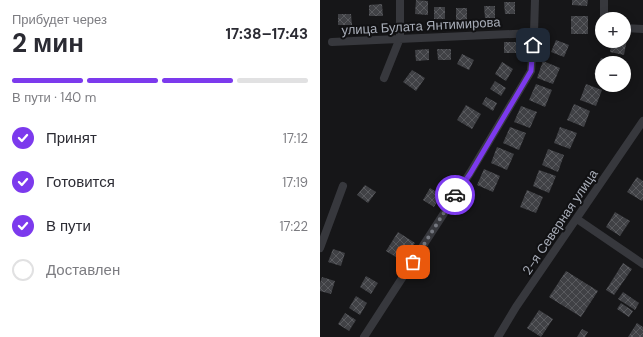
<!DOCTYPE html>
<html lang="ru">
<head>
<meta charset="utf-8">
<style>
  :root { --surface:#fff; --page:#f2f2f3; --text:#2b2b33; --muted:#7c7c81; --line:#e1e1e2; --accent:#7c3aed }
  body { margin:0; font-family:"DM Sans",sans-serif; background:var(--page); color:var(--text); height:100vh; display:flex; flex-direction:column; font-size:15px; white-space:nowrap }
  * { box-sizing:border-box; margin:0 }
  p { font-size:13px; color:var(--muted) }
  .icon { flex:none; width:22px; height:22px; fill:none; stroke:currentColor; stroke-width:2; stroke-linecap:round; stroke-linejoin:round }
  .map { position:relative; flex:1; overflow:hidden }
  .side { display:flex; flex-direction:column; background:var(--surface); width:320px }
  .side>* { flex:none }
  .buttons { position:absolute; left:275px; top:12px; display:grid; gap:8px }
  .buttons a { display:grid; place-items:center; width:36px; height:36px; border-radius:50%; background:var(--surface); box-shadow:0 2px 10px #0003; font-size:20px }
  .pin { position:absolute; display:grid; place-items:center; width:34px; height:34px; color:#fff; margin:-17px; border-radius:8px; box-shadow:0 2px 6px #0006 }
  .courier { position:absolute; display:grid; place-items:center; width:40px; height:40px; margin:-20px; border:3px solid #7c3aed; border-radius:50%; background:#fff; color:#222; box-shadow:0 1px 5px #0007 }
  .headline em { font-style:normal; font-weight:700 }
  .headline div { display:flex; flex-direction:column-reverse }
  .headline { display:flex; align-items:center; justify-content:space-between; height:68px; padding:0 12px }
  h1 { font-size:26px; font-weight:700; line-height:30px }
  .bar { display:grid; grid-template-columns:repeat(4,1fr); gap:6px 4px; align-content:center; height:48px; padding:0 12px }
  .bar i { height:5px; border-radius:3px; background:var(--line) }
  .bar .current { background:var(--accent) }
  .bar p { grid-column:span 4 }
  ol { padding:0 12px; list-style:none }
  li { display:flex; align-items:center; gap:12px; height:44px }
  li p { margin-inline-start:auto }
  li .icon { padding:4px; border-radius:50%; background:var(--accent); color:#fff; stroke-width:4 }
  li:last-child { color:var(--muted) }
  li i { width:22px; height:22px; border:2px solid var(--line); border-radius:50% }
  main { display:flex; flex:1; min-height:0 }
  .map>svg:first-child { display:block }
</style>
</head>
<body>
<main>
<section class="side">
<div class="headline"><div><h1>2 мин</h1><p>Прибудет через</p></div><em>17:38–17:43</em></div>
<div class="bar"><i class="current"></i><i class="current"></i><i class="current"></i><i></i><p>В пути · 140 m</p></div>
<ol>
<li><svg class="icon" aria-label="check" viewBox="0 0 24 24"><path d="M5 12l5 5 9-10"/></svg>Принят<p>17:12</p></li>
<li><svg class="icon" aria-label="check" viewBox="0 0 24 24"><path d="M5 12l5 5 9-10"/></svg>Готовится<p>17:19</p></li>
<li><svg class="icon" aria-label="check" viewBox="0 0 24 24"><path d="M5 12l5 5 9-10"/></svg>В пути<p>17:22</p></li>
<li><i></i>Доставлен</li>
</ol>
</section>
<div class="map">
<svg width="323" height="337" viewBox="0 0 323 337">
  <defs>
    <pattern id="building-cross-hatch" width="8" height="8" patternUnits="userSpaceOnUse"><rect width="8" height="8" fill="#404145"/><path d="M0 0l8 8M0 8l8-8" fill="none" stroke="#595a5e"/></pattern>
  </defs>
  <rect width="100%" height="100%" fill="#161618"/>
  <!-- building -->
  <path fill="url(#building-cross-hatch)" d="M 96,0 L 108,1 L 108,15 L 95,14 Z
    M 252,0 L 268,0 L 267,6 L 252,5 Z
    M 184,2 L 195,2 L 195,14 L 185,14 Z
    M 62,4 L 63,16 L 49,16 L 49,5 Z
    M 164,6 L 175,6 L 175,18 L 165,18 Z
    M 114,7 L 125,7 L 125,19 L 114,19 Z
    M 136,8 L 147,8 L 147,20 L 136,20 Z
    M 18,14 L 31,14 L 32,25 L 18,25 Z
    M 251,16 L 268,16 L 268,34 L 251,34 Z
    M 304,39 L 307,39 L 304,55 L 290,52 L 292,41 L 304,41 Z
    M 236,40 L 249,45 L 244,57 L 231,52 Z
    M 184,42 L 200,42 L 200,53 L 184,53 Z
    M 109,49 L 109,60 L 96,61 L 95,50 Z
    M 117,49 L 131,49 L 131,60 L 118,60 Z
    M 142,54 L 154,60 L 149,70 L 137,64 Z
    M 281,58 L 293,63 L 282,63 L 282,77 L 274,74 Z
    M 223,61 L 240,68 L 233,84 L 217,78 Z
    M 182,62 L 193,69 L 186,81 L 175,74 Z
    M 92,70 L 105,78 L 96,91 L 83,82 Z
    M 175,81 L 186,88 L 181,96 L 170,89 Z
    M 216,84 L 232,90 L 225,107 L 209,100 Z
    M 266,84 L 282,90 L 276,106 L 260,100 Z
    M 166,97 L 177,103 L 173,111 L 162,104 Z
    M 254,104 L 270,111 L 264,127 L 247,120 Z
    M 146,105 L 161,114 L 152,129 L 137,120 Z
    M 201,106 L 217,112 L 210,128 L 194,122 Z
    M 190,127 L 206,133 L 199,150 L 183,143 Z
    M 240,127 L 257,133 L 250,149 L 234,143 Z
    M 177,147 L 194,154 L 187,170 L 171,163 Z
    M 228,149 L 244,155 L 238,172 L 222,165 Z
    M 164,169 L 180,176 L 173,192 L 157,185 Z
    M 219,170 L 236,176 L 229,193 L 213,186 Z
    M 317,177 L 323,181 L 323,199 L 322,201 L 307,192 Z
    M 45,185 L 56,192 L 48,203 L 37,195 Z
    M 110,188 L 121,195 L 114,207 L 103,200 Z
    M 207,190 L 223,197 L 216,213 L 200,207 Z
    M 295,212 L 310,221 L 300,236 L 286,227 Z
    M 78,232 L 95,243 L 90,250 L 86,248 L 79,259 L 66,251 Z
    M 13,249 L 25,253 L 21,266 L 8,262 Z
    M 303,263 L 312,269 L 294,295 L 286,290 Z
    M 246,271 L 278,291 L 261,317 L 229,297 Z
    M 46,276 L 58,283 L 51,294 L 40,287 Z
    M 2,277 L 15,281 L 11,294 L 0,291 L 0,283 Z
    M 303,292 L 319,303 L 315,310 L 298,299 Z
    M 36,296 L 47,303 L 40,315 L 29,308 Z
    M 301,303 L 313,311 L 309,317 L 297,309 Z
    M 219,310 L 233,319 L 221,337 L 207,328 Z
    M 25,313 L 36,320 L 29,331 L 18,324 Z
    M 317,323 L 323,327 L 323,337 L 308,337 Z
    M 262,329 L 268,332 L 265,337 L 257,337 Z"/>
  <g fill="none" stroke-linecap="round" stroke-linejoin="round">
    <!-- minor -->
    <path stroke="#37383d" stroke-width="8" d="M 284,0 L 284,19
      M 304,28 L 323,29
      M 12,42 L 214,33
      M 64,78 L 80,38 L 80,0
      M 257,219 L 323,264
      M 0,248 L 23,186
      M 44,337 L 150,173 L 211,71 L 214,33 L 215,0
      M 178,337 L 196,307 L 323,121"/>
  </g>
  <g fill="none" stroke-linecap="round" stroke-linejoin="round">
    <!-- done -->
    <path stroke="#757880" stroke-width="4" stroke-dasharray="0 7.2" d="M 93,262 L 135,195"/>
    <!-- route -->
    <path stroke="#7c3aed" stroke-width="5" d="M 135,195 L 150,174 L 211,71 L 213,45"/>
  </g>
  <g text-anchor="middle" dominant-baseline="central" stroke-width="4" stroke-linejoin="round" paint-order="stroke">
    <!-- street labels -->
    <g font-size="13" fill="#a8adb8" stroke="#111113">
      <text transform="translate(101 26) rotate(-3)">улица Булата Янтимирова</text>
      <text transform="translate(240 222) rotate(-56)">2-я Северная улица</text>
    </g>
  </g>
</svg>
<div class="buttons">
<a>+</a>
<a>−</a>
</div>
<div class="pin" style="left:93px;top:262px;background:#ea580c"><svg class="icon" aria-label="bag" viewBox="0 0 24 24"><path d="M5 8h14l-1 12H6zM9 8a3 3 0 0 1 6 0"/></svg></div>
<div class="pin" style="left:213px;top:45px;background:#1f2937"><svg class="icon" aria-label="home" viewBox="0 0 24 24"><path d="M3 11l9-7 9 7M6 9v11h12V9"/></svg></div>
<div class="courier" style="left:135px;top:195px"><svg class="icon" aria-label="car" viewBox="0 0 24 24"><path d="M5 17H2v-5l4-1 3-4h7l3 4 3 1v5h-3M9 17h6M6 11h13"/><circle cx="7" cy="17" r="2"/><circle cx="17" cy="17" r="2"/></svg></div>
</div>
</main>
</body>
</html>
